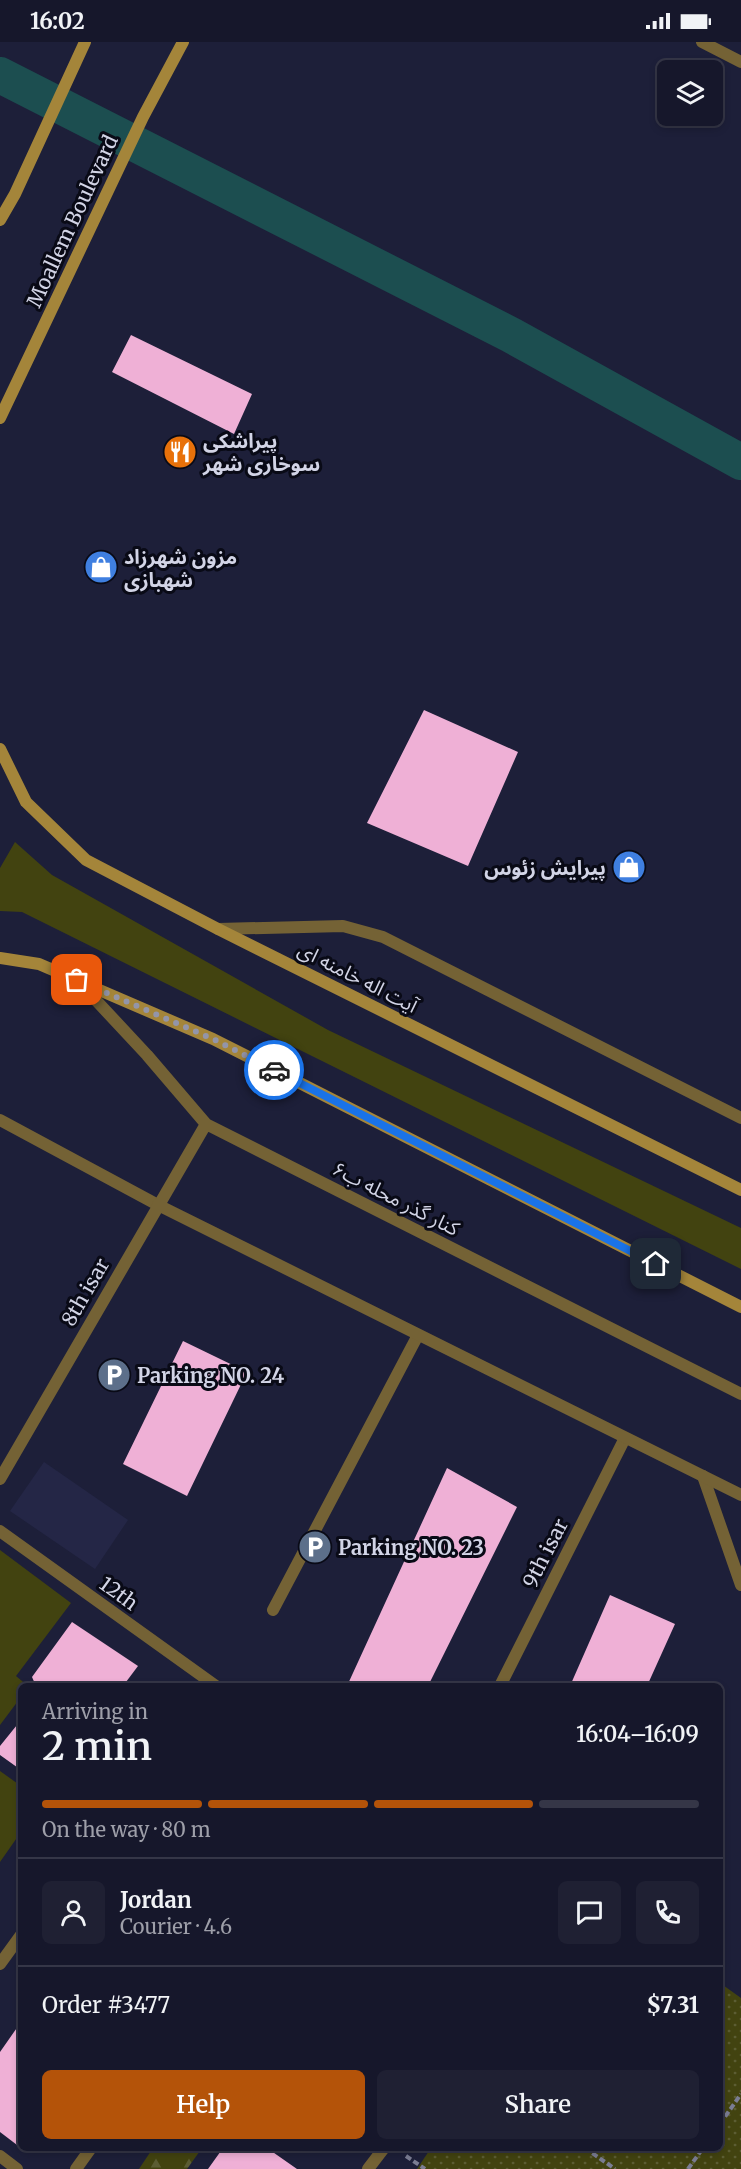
<!DOCTYPE html>
<html lang="en">
<head>
<meta charset="utf-8">
<style>
  :root { --surface:#16172b; --page:#1f2033; --text:#f1f3f6; --muted:#9e9fa9; --line:#353647; --accent:#b45309 }
  body { margin:0; font-family:Merriweather,"Noto Sans Arabic",serif; background:var(--page); color:var(--text); height:100vh; display:flex; flex-direction:column; font-size:22px; white-space:nowrap }
  * { box-sizing:border-box; margin:0 }
  p { font-size:20px; color:var(--muted) }
  .icon { flex:none; width:33px; height:33px; fill:none; stroke:currentColor; stroke-width:2; stroke-linecap:round; stroke-linejoin:round }
  .map { position:relative; flex:1; overflow:hidden }
  .panel { position:absolute; left:18px; top:1641px; width:705px; height:468px; display:flex; flex-direction:column; background:var(--surface); border-radius:9px; box-shadow:0 3px 9px #0003,0 0 0 2px var(--line) }
  .panel>* { flex:none }
  .tools { position:absolute; left:657px; top:18px; display:grid; gap:12px }
  .tools a { display:grid; place-items:center; width:66px; height:66px; border-radius:9px; background:var(--surface); box-shadow:0 3px 9px #0003,0 0 0 2px var(--line); font-size:30px }
  .pin { position:absolute; display:grid; place-items:center; width:51px; height:51px; color:#fff; margin:-26px; border-radius:12px; box-shadow:0 3px 9px #0006 }
  .courier { position:absolute; display:grid; place-items:center; width:60px; height:60px; margin:-30px; border:4px solid #1a73e8; border-radius:50%; background:#fff; color:#222; box-shadow:0 2px 8px #0007 }
  .summary em { font-style:normal; font-weight:600 }
  .summary div { display:flex; flex-direction:column-reverse }
  .summary { display:flex; align-items:center; justify-content:space-between; height:102px; padding:0 24px }
  h1 { font-size:39px; font-weight:600; line-height:45px }
  .bar { display:grid; grid-template-columns:repeat(4,1fr); gap:9px 6px; align-content:center; height:72px; padding:0 24px }
  .bar i { height:8px; border-radius:4px; background:var(--line) }
  .bar .current { background:var(--accent) }
  .bar p { grid-column:span 4 }
  .line { display:flex; align-items:center; gap:15px; padding:0 24px; border-top:2px solid var(--line) }
  .line div { flex:1 }
  .round { display:grid; place-items:center; flex:none; width:63px; height:63px; border-radius:9px; background:var(--page) }
  .action { display:flex; gap:12px; margin-top:auto; padding:12px 24px }
  .action a { flex:1; height:69px; border-radius:9px; background:var(--accent); color:#fff; font-size:24px; font-weight:600; line-height:69px; text-align:center }
  .action a+a { background:var(--page); color:var(--text) }
  .status { display:flex; justify-content:space-between; align-items:center; height:42px; padding:0 30px; background:var(--surface); direction:ltr }
  .status svg { height:16px; fill:currentColor }
  .map>svg:first-child { display:block }
</style>
</head>
<body>
<div class="status"><b>16:02</b><svg viewBox="0 0 49 12"><path d="M0 12V9h3v3zM5 12V6h3v6zM10 12V3h3v9zM15 12V0h3v12zM26 1h20v11H26zM47 4h2v5h-2z"/></svg></div>
<div class="map">
<svg width="741" height="2127" viewBox="0 0 741 2127">
  <defs>
    <pattern id="forest-firs" width="22" height="20" patternUnits="userSpaceOnUse" patternTransform="scale(1.5)"><rect width="22" height="20" fill="#424310"/><path d="M5 1l3.5 6h-7zM16 11l3.5 6h-7z" fill="#5c5d33"/></pattern>
    <pattern id="park-dots" width="8" height="8" patternUnits="userSpaceOnUse" patternTransform="scale(1.5)"><rect width="8" height="8" fill="#424310"/><path d="M2 2h.1M6 6h.1" fill="none" stroke="#5c5d33" stroke-width="1.8" stroke-linecap="round"/></pattern>
  </defs>
  <rect width="100%" height="100%" fill="#1d1f39"/>
  <!-- built -->
  <path fill="#242646" d="M 44,1420 L 128,1478 L 95,1527 L 10,1469 Z"/>
  <!-- green -->
  <path fill="#424310" d="M 15,800 L 52,833 L 328,988 L 741,1186 L 741,1227 L 22,870 L 0,869 L 0,826 Z
    M 0,1508 L 71,1561 L 16,1634 L 28,1644 L 21,1644 L 21,1655 L 0,1683 Z
    M 0,1729 L 21,1744 L 21,1790 L 0,1820 Z"/>
  <!-- forest -->
  <path fill="url(#forest-firs)" d="M 153,2106 L 202,2106 L 187,2127 L 139,2127 Z"/>
  <!-- park -->
  <path fill="url(#park-dots)" d="M 720,1941 L 741,1956 L 741,2127 L 417,2127 L 431,2106 L 720,2106 Z"/>
  <g fill="none" stroke-linecap="round" stroke-linejoin="round">
    <!-- canal -->
    <path stroke="#1c4e50" stroke-width="36" d="M 0,33 L 511,293 L 741,420"/>
  </g>
  <!-- building -->
  <path fill="#efb0d6" d="M 131,293 L 252,352 L 234,392 L 112,330 Z
    M 424,668 L 518,710 L 468,824 L 367,781 Z
    M 183,1299 L 247,1330 L 187,1454 L 123,1422 Z
    M 447,1426 L 517,1465 L 428,1644 L 347,1644 Z
    M 610,1553 L 675,1582 L 647,1644 L 570,1644 Z
    M 72,1580 L 138,1624 L 123,1644 L 36,1644 L 32,1635 Z
    M 21,1678 L 21,1728 L 0,1713 L 0,1704 Z
    M 21,1980 L 21,2106 L 0,2090 L 0,2010 Z
    M 223,2106 L 267,2106 L 297,2127 L 208,2127 Z"/>
  <g fill="none" stroke-linecap="round" stroke-linejoin="round">
    <!-- path -->
    <path stroke="#7b7d93" stroke-width="4" stroke-dasharray="6 3" stroke-linecap="butt" d="M 720,2082 L 741,2052
      M 585,2106 L 615,2127
      M 406,2114 L 425,2127
      M 688,2127 L 703,2106"/>
    <!-- service -->
    <path stroke="#746235" stroke-width="12" d="M 218,887 L 343,884 L 383,895 L 741,1076
      M 0,1078 L 158,1163
      M 703,1434 L 741,1543
      M 273,1568 L 418,1293
      M 0,1922 L 21,1893
      M 76,2127 L 91,2106"/>
    <!-- minor -->
    <path stroke="#746235" stroke-width="12" d="M 0,1489 L 216,1644
      M 500,1644 L 625,1396
      M 0,2114 L 17,2127
      M 368,2127 L 384,2106"/>
    <!-- tertiary -->
    <path stroke="#746235" stroke-width="12" d="M 702,0 L 741,20
      M 78,939 L 147,1013 L 206,1082 L 741,1352
      M 158,1163 L 741,1453
      M 0,1437 L 206,1082"/>
    <!-- secondary -->
    <path stroke="#a4853a" stroke-width="12" d="M 0,178 L 15,152 L 85,0
      M 0,376 L 143,75 L 183,0
      M 0,707 L 26,760 L 86,818 L 218,887 L 741,1148
      M 0,916 L 39,922 L 213,997 L 741,1265"/>
  </g>
  <g fill="none" stroke-linecap="round" stroke-linejoin="round">
    <!-- done -->
    <path stroke="#9395a9" stroke-width="6" stroke-dasharray="0 10.8" d="M 77,938 L 213,997 L 274,1028"/>
    <!-- route -->
    <path stroke="#1a73e8" stroke-width="8" d="M 274,1028 L 656,1222"/>
  </g>
  <!-- icons -->
  <defs>
    <symbol id="restaurant-disc" viewBox="-11 -11 22 22"><circle r="9.5" fill="#e8710a" stroke="#090a16"/><path d="M-5-6h1v4h1v-4h1v4h1v-4h1v5L-1.5 .5V6h-2V.5L-5-1ZM5-6V6H3V1.5H1.5Q1.5-4 5-6Z" fill="#fff"/></symbol>
    <symbol id="shop-disc" viewBox="-11 -11 22 22"><circle r="9.5" fill="#3f7fe0" stroke="#090a16"/><path d="M-5-2.5h2.3a2.7 3.5 0 0 1 5.4 0H5L5.5 6h-11ZM-1.5-2.5h3a1.5 2.3 0 0 0-3 0Z" fill="#fff"/></symbol>
    <symbol id="parking-disc" viewBox="-11 -11 22 22"><circle r="9.5" fill="#5c6f8a" stroke="#090a16"/><path d="M-3.5-5.5H1a3.5 3.5 0 0 1 0 7H-1V5.5H-3.5ZM-1-3.4V-.6H.8a1.4 1.4 0 0 0 0-2.8Z" fill="#fff"/></symbol>
  </defs>
  <g fill-rule="evenodd">
    <use href="#restaurant-disc" x="161" y="391" width="38" height="38"/>
    <use href="#shop-disc" x="82" y="506" width="38" height="38"/>
    <use href="#shop-disc" x="610" y="806" width="38" height="38"/>
    <use href="#parking-disc" x="95" y="1314" width="38" height="38"/>
    <use href="#parking-disc" x="296" y="1486" width="38" height="38"/>
  </g>
  <g text-anchor="middle" dominant-baseline="central" stroke-width="6" stroke-linejoin="round" paint-order="stroke">
    <!-- street labels -->
    <g font-size="20" fill="#d2d4e6" stroke="#090a16">
      <text transform="translate(72 179) rotate(-65)">Moallem Boulevard</text>
      <text transform="translate(358 935) rotate(27)">آیت اله خامنه ای</text>
      <text transform="translate(396 1156) rotate(27)">کنار گذر محله ب۶</text>
      <text transform="translate(85 1250) rotate(-60)">8th isar</text>
      <text transform="translate(545 1511) rotate(-63)">9th isar</text>
      <text transform="translate(119 1551) rotate(36)">12th</text>
    </g>
    <!-- poi labels -->
    <g font-size="20" font-weight="bold" fill="#d2d4e6" stroke="#090a16" text-anchor="start">
      <text x="203" y="398">پیراشکی<tspan x="203" dy="23">سوخاری شهر</tspan></text>
      <text x="124" y="514">مزون شهرزاد<tspan x="124" dy="23">شهبازی</tspan></text>
      <text x="606" y="825" text-anchor="end">پیرایش زئوس</text>
      <text x="137" y="1333">Parking NO. 24</text>
      <text x="338" y="1505">Parking NO. 23</text>
    </g>
  </g>
</svg>
<div class="tools">
<a><svg class="icon" aria-label="layers" viewBox="0 0 24 24"><path d="M12 4l9 5-9 5-9-5zM3 14l9 5 9-5"/></svg></a>
</div>
<div class="pin" style="left:77px;top:938px;background:#ea580c"><svg class="icon" aria-label="bag" viewBox="0 0 24 24"><path d="M5 8h14l-1 12H6zM9 8a3 3 0 0 1 6 0"/></svg></div>
<div class="pin" style="left:656px;top:1222px;background:#1f2937"><svg class="icon" aria-label="home" viewBox="0 0 24 24"><path d="M3 11l9-7 9 7M6 9v11h12V9"/></svg></div>
<div class="courier" style="left:274px;top:1028px"><svg class="icon" aria-label="car" viewBox="0 0 24 24"><path d="M5 17H2v-5l4-1 3-4h7l3 4 3 1v5h-3M9 17h6M6 11h13"/><circle cx="7" cy="17" r="2"/><circle cx="17" cy="17" r="2"/></svg></div>
<section class="panel">
<div class="summary"><div><h1>2 min</h1><p>Arriving in</p></div><em>16:04–16:09</em></div>
<div class="bar"><i class="current"></i><i class="current"></i><i class="current"></i><i></i><p>On the way · 80 m</p></div>
<div class="line" style="height:108px"><a class="round"><svg class="icon" aria-label="person" viewBox="0 0 24 24"><circle cx="12" cy="8" r="4"/><path d="M4 21q1-7 8-7t8 7"/></svg></a><div><b>Jordan</b><p>Courier · 4.6</p></div><a class="round"><svg class="icon" aria-label="chat" viewBox="0 0 24 24"><path d="M4 5h16v11H9l-5 4z"/></svg></a><a class="round"><svg class="icon" aria-label="phone" viewBox="0 0 24 24"><path d="M5 4h4l2 5-3 2q2 4 5 5l2-3 5 2v4C11 20 4 13 5 4z"/></svg></a></div>
<div class="line" style="height:78px"><div>Order #3477</div><b>$7.31</b></div>
<div class="action"><a>Help</a><a>Share</a></div>
</section>
</div>
</body>
</html>
